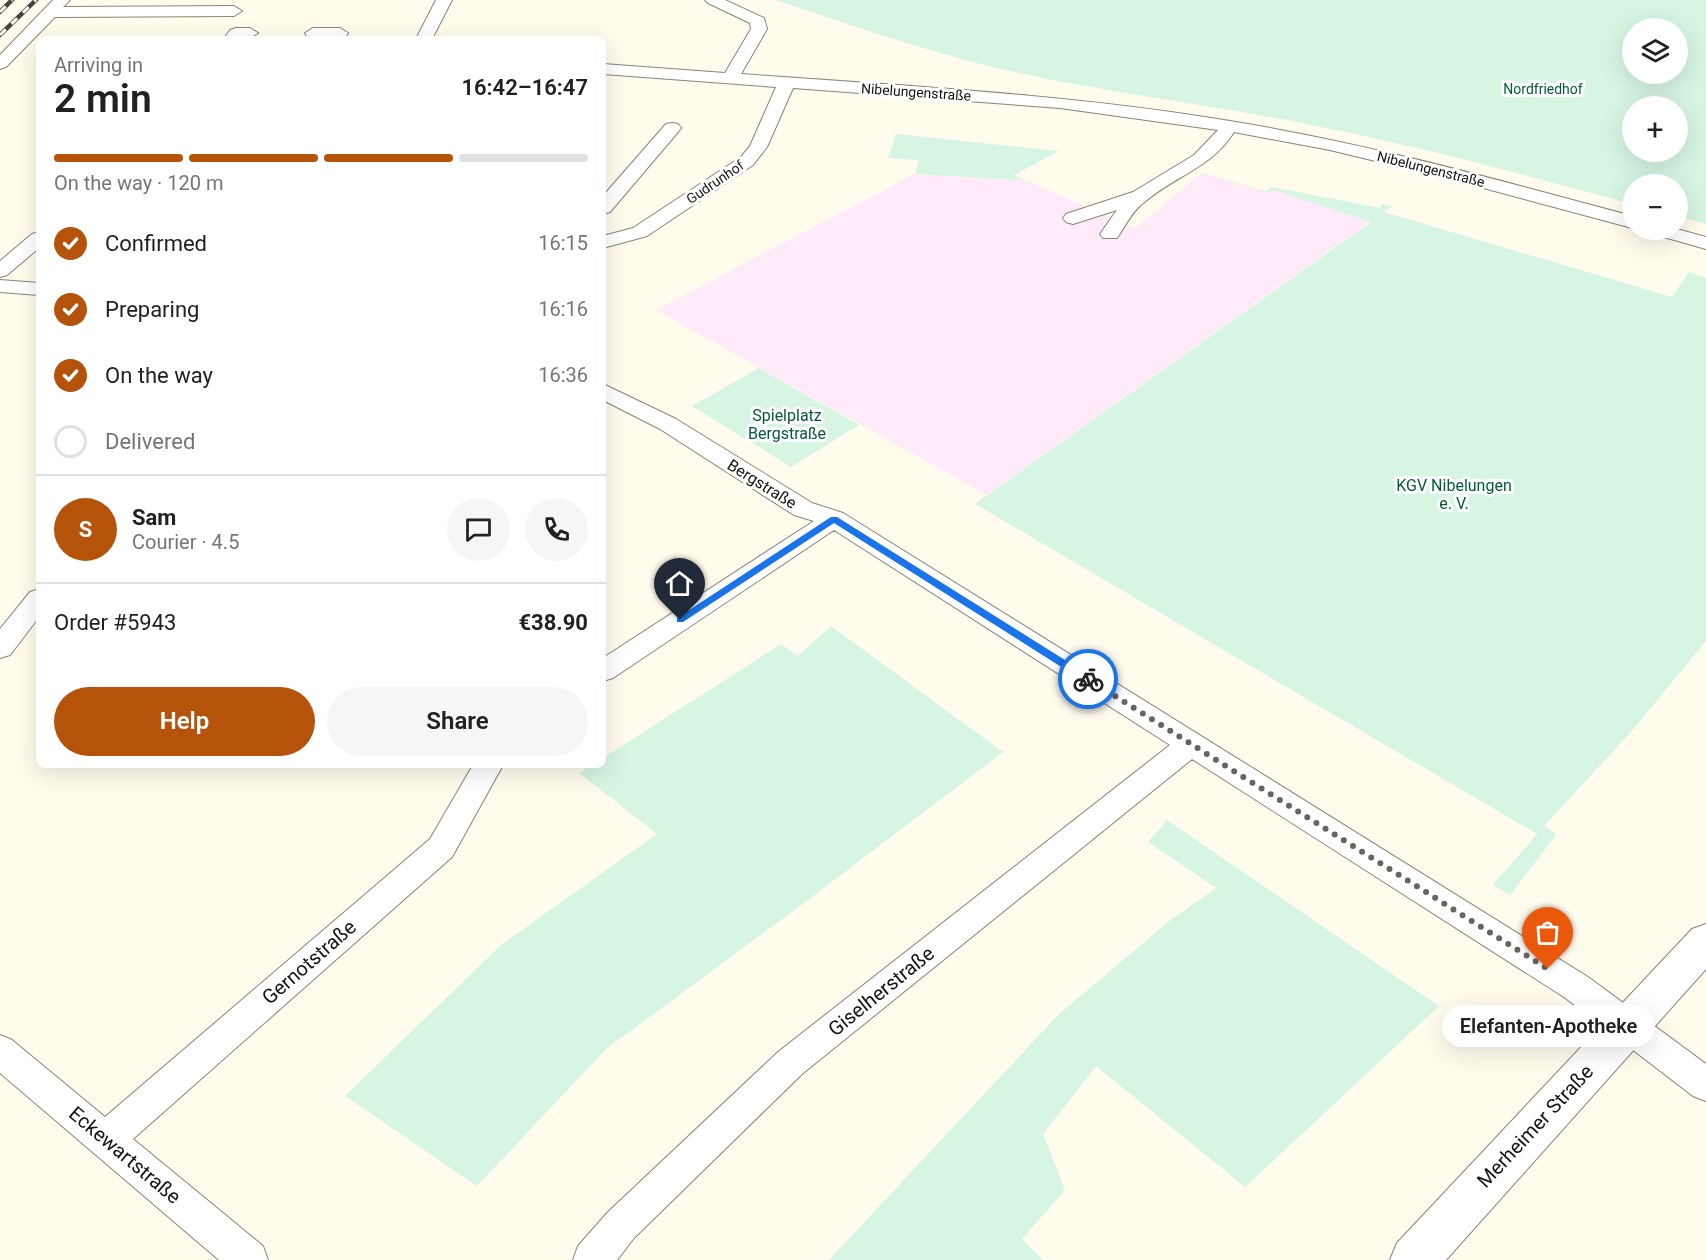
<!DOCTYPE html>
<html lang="en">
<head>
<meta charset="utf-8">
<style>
  :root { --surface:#fff; --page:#f6f6f6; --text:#202124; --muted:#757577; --line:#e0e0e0; --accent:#b45309 }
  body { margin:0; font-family:Roboto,sans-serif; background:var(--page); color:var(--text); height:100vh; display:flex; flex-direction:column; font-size:22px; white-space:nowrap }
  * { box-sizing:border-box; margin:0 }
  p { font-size:20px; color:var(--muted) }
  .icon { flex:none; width:33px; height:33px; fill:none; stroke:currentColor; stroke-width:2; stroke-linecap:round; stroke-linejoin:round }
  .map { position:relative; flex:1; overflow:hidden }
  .side { position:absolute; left:36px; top:36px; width:570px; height:732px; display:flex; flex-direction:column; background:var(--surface); border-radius:9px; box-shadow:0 6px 24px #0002 }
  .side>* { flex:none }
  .controls { position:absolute; left:1622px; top:18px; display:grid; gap:12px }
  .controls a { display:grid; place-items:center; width:66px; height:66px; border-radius:50%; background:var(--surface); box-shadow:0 6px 24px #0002; font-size:30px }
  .pin { position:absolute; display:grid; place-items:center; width:51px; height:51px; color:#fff; margin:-62px -26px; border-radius:50% 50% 50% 0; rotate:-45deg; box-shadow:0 0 6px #0007 }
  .pin .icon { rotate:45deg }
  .courier { position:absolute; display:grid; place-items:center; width:60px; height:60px; margin:-30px; border:4px solid #1a73e8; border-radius:50%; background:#fff; color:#222; box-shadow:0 2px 8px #0007 }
  .bubble { position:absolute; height:42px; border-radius:21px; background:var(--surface); box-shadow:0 6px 24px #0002; font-size:20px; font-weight:600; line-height:42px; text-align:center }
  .summary em { font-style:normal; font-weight:600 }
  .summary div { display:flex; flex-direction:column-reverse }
  .summary { display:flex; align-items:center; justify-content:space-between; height:102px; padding:0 18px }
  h1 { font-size:39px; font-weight:600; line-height:45px }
  .bar { display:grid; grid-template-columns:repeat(4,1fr); gap:9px 6px; align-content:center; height:72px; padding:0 18px }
  .bar i { height:8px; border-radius:4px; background:var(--line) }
  .bar .on { background:var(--accent) }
  .bar p { grid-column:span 4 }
  .line { display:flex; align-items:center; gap:15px; padding:0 18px; border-top:2px solid var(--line) }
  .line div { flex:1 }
  .round { display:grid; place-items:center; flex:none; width:63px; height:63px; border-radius:32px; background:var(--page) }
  ol { padding:0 18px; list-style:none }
  li { display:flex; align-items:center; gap:18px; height:66px }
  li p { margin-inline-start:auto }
  li .icon { padding:6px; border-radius:50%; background:var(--accent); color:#fff; stroke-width:4 }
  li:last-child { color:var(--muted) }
  li i { width:33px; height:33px; border:3px solid var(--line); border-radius:50% }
  .action { display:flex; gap:12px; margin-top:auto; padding:12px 18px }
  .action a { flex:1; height:69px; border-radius:36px; background:var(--accent); color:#fff; font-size:24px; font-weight:600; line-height:69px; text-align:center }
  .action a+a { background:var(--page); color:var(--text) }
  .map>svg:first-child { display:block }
</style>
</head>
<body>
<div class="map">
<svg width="1706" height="1260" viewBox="0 0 1706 1260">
  <rect width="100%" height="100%" fill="#fffbed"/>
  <!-- education -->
  <path fill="#feeaf9" d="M 1202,173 L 1268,193 L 1274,190 L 1371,221 L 987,495 L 656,310 L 915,174 L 1024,180 L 1136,228 Z"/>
  <!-- green -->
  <path fill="#d6f5e3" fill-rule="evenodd" d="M 776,0 L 1706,0 L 1706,224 L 1677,216 L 1677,184 L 1632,184 L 1632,204 C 1524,175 1415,145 1306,124 C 1202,103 1096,92 993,67 C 919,49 847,24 776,0 ZM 1632,28 L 1677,28 L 1677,74 L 1632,74 ZM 1632,106 L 1677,106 L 1677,152 L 1632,152 Z
    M 896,134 L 1059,151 L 1014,175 L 1024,180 L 915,174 L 919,160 L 888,158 Z
    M 1203,172 L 1265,191 L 1272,187 L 1380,208 L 1382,204 L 1392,206 L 1384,212 L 1672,297 L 1689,272 L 1706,278 L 1706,641 L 1630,733 L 1544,826 L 1557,834 L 1510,895 L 1493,885 L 1537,834 L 975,504 L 1371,222 L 1274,190 L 1268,193 Z
    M 759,368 L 859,425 L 791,467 L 692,406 Z
    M 831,626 L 1003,752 L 792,912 L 606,1049 L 477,1186 L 345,1096 L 501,945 L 657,834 L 579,773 L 591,765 L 603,765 L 603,758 L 781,644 L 798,656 Z
    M 1167,820 L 1439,1006 L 1245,1187 L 1096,1066 L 1043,1134 L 1065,1190 L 1022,1239 L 1043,1260 L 829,1260 L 1057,1016 L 1168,922 L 1216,888 L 1148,842 Z"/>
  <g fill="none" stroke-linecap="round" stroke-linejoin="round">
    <defs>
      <path id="street" d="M 53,0 L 70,0 L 63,7 L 234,6 L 242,11 L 234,16 L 55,17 L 6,67 L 0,69 L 0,55 Z
        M 436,0 L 452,0 L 432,39 L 416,39 Z
        M 705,0 L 725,0 L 764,18 L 767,29 L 741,74 C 904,86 1068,94 1230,121 C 1366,143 1499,180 1632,216 L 1632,228 L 1450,179 L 1330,150 L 1234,132 C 1212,168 1172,177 1142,204 C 1131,213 1125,227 1117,238 L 1103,238 L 1100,234 L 1117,210 L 1073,224 L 1066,222 L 1063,218 L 1066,214 L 1133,192 L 1194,155 L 1218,130 L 1060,108 L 793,88 L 767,147 L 753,165 L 647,236 L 603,248 L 603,236 L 633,228 L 741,157 L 750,146 L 776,87 L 603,74 L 603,64 L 725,73 L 751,29 L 750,23 L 708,3 Z
        M 236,28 L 250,28 L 258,33 L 250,38 L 224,39 L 230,30 Z
        M 313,28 L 340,28 L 348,33 L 344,39 L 307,36 L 305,33 Z
        M 672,123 L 678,124 L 681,128 L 678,132 L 610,212 L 603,214 L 603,196 L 666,124 Z
        M 1677,229 L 1706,237 L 1706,249 L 1653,234 L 1650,230 Z
        M 39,232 L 39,248 L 7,275 L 0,277 L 0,261 L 32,234 Z
        M 0,280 L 39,283 L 39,295 L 0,292 Z
        M 603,384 L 676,419 L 812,503 L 843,513 L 1588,977 L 1706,1064 L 1706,1101 L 1693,1096 L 1564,997 L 1192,759 L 802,1074 L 634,1238 L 617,1260 L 573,1260 L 578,1246 L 608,1212 L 778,1052 L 1170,745 L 834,530 L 613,678 L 603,681 L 603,658 L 814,521 L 794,515 L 660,429 L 603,400 Z
        M 39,589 L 39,617 L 10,655 L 0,658 L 0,629 L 30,592 Z
        M 473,765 L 503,765 L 452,857 L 133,1139 L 263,1246 L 268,1260 L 219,1260 L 0,1073 L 0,1035 L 12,1040 L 105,1117 L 430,839 Z"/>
      <path id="secondary" d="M 1706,924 L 1706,969 L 1446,1260 L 1390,1260 L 1397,1243 L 1692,929 Z"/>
    </defs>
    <!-- street casing -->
    <use href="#street" stroke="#898475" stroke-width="2"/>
    <!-- secondary casing -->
    <use href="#secondary" stroke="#898475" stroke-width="2"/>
    <!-- street -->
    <use href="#street" fill="#fff" fill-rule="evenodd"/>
    <!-- secondary -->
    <use href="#secondary" fill="#fff" fill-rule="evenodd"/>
    <defs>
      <path id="rail" d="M 0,12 L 12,0
        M 0,35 L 36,0"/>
    </defs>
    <!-- rail casing -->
    <use href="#rail" stroke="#46433c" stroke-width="4.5"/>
    <!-- rail -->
    <use href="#rail" stroke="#fff" stroke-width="3" stroke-dasharray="8" stroke-linecap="butt"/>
  </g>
  <!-- route -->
  <path fill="#1a73e8" d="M 831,517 L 837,517 L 1092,677 L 1092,682 L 1085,682 L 834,523 L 683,622 L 677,622 L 677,618 Z"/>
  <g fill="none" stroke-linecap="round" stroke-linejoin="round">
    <!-- done -->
    <path stroke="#68655d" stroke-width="6" stroke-dasharray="0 10.8" d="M 1088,679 L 1548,969"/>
  </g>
  <g text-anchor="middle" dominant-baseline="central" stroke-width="6" stroke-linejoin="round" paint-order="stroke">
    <!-- far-park labels -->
    <g font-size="14" fill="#015a3a" stroke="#fff">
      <text x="1543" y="89">Nordfriedhof</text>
    </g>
    <!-- far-street labels -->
    <g font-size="14" fill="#16140f" stroke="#fff">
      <text transform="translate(916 92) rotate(4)">Nibelungenstraße</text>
      <text transform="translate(1431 169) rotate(14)">Nibelungenstraße</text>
      <text transform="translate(715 182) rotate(-34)">Gudrunhof</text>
    </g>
    <!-- park labels -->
    <g font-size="16" fill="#015a3a" stroke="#fff">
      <text x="787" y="415">Spielplatz<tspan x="787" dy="18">Bergstraße</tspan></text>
      <text x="1454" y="485">KGV Nibelungen<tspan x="1454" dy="18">e. V.</tspan></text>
    </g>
    <!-- street labels -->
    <g font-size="16" fill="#16140f" stroke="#fff">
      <text transform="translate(762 484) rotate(32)">Bergstraße</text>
    </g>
    <!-- near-street labels -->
    <g font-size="20" fill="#16140f" stroke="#fff">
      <text transform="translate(309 962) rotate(-41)">Gernotstraße</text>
      <text transform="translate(881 991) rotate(-39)">Giselherstraße</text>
      <text transform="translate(1535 1126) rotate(-47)">Merheimer Straße</text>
      <text transform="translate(125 1155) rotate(40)">Eckewartstraße</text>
    </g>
  </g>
</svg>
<div class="controls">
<a><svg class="icon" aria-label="layers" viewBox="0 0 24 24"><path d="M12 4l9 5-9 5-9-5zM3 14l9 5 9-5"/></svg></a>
<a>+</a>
<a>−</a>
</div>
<div class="pin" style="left:1548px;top:969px;background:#ea580c"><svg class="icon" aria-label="bag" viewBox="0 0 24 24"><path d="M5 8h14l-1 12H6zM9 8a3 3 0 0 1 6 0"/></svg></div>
<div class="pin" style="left:680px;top:620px;background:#1f2937"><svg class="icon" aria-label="home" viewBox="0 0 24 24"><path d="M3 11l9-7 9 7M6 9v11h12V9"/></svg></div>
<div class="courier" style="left:1088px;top:679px"><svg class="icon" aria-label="bike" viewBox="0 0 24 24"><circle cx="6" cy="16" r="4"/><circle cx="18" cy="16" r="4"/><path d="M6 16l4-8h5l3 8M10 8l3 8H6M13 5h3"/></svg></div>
<div class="bubble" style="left:1442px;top:1005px;width:213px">Elefanten-Apotheke</div>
<section class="side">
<div class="summary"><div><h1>2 min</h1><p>Arriving in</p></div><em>16:42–16:47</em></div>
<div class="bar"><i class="on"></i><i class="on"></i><i class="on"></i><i></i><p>On the way · 120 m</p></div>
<ol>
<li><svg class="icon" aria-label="check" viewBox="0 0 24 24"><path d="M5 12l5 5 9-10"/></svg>Confirmed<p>16:15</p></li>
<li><svg class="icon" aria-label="check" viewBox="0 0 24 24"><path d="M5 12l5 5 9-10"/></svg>Preparing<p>16:16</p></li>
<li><svg class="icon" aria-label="check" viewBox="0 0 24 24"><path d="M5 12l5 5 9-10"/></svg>On the way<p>16:36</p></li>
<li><i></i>Delivered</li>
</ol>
<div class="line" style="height:108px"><b class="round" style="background:var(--accent);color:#fff">S</b><div><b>Sam</b><p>Courier · 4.5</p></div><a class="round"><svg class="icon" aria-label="chat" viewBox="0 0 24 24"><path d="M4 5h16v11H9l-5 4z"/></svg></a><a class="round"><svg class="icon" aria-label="phone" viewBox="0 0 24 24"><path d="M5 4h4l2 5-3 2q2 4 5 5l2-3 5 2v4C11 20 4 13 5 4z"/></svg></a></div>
<div class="line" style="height:78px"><div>Order #5943</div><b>€38.90</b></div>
<div class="action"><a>Help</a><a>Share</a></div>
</section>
</div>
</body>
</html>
